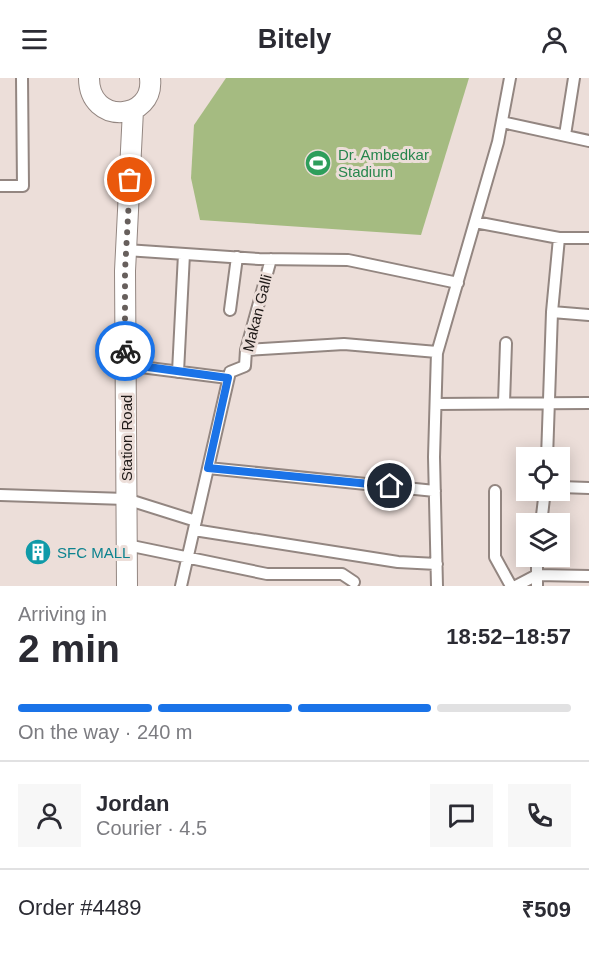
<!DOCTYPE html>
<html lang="en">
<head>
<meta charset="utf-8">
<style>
  :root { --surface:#fff; --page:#f7f7f7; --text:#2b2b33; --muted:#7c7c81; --line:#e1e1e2; --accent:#1a73e8 }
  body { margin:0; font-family:Arial,sans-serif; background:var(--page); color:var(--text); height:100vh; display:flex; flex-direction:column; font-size:22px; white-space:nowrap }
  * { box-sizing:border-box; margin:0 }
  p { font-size:20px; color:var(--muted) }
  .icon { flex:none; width:33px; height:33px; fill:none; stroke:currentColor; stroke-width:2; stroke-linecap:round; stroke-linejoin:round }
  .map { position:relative; height:508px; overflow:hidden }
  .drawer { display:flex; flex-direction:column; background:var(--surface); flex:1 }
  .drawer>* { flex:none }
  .fabs { position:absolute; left:516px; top:369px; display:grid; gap:12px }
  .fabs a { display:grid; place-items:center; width:54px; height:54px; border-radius:0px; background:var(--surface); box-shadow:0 3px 15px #0003; font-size:30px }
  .pin { position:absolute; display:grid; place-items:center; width:51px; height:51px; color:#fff; margin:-26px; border:3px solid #fff; border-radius:50%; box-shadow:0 2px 6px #0007 }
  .courier { position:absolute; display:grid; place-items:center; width:60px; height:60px; margin:-30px; border:4px solid #1a73e8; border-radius:50%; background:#fff; color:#222; box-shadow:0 2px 8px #0007 }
  .head em { font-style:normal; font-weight:700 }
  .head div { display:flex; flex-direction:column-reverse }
  .head { display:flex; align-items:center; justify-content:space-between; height:102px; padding:0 18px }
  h1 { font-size:39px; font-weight:700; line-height:45px }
  .bar { display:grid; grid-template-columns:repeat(4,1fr); gap:9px 6px; align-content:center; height:72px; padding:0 18px }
  .bar i { height:8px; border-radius:4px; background:var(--line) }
  .bar .on { background:var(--accent) }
  .bar p { grid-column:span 4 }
  .line { display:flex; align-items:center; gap:15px; padding:0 18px; border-top:2px solid var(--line) }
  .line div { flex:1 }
  .round { display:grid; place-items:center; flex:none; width:63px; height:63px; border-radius:0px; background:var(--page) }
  header { display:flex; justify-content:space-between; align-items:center; height:78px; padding:0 18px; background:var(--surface); font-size:27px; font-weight:700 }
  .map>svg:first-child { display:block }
</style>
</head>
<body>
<header><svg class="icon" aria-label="menu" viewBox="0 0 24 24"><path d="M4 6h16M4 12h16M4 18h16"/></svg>Bitely<svg class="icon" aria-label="person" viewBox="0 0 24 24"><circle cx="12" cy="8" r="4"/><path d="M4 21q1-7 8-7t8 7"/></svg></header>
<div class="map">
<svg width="589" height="508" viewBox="0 0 589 508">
  <rect width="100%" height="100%" fill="#ecded9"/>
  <!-- green -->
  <path fill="#a5bb81" d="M 226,0 L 469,0 L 421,157 L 200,142 L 191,100 L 194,47 Z"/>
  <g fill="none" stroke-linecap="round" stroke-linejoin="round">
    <defs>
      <path id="street" d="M 502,44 L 589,63
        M 565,57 L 574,0
        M 0,108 L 23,108 L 22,0
        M 475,144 L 559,160 L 589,160
        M 126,172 L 259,181 L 348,182 L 458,205
        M 230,232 L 237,179
        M 552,234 L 589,237
        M 246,272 L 344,266 L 437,274
        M 125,287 L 228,300
        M 178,294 L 184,176
        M 504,325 L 506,265
        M 436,326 L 589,325
        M 547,380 L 552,234 L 559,160
        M 208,390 L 435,413
        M 560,409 L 589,410
        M 495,413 L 495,479 L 511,508
        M 0,417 L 126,421 L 196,443
        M 541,446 L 545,412
        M 194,452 L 398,484 L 437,486
        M 127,467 L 267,496 L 342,496 L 354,504
        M 181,508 L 230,294 L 245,288 L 246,272 L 271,181
        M 437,508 L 434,379 L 437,274 L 437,275 L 498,64 L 510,0
        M 516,508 L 537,497 L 589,498
        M 537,508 L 537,478"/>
      <path id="highway" d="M 89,0 C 89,48 155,43 150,0
        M 127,508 L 125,193 L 133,32"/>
    </defs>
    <!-- street casing -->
    <use href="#street" stroke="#938681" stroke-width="14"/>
    <!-- highway casing -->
    <use href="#highway" stroke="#938681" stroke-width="22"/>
    <!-- street -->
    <use href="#street" stroke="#fff" stroke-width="10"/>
    <!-- highway -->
    <use href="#highway" stroke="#fff" stroke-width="20"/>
  </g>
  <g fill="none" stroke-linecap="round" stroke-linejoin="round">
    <!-- done -->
    <path stroke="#675f5c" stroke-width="6" stroke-dasharray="0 10.8" d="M 125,273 L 125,193 L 130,102"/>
    <!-- route -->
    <path stroke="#1a73e8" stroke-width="8" d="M 125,273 L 126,286 L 228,300 L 208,390 L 390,408"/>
  </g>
  <!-- icons -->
  <defs>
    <symbol id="stadium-disc" viewBox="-11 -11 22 22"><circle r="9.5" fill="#2e9e5b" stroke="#ecded9"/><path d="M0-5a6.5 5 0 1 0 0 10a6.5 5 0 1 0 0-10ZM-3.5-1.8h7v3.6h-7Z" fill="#fff"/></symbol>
    <symbol id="building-disc" viewBox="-11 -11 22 22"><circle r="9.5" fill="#0f9aa8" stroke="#ecded9"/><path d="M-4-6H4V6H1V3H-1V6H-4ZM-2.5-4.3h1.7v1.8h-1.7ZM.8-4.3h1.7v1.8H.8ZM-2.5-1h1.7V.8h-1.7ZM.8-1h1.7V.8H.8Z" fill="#fff"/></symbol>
  </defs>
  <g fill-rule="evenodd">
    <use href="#stadium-disc" x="303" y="70" width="30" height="30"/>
    <use href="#building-disc" x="23" y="459" width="30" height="30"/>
  </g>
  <g text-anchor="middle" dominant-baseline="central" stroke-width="6" stroke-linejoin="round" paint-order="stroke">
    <!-- leisure labels -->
    <g font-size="15" fill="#27864d" stroke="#ecded9" text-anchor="start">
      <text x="338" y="76">Dr. Ambedkar<tspan x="338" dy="17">Stadium</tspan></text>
    </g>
    <!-- street labels -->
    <g font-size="15" fill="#1f1a18" stroke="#ecded9">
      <text transform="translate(257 235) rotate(-76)">Makan Galli</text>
      <text transform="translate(126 360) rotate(-90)">Station Road</text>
    </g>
    <!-- culture labels -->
    <g font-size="15" fill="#0d838f" stroke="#ecded9" text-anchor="start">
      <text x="57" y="474">SFC MALL</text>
    </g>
  </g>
</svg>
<div class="fabs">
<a><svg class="icon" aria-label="locate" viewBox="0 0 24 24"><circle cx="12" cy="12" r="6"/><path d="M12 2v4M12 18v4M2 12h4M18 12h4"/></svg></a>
<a><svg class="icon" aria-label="layers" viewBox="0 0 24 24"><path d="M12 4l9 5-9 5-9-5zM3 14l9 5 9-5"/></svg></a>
</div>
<div class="pin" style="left:130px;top:102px;background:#ea580c"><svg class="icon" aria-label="bag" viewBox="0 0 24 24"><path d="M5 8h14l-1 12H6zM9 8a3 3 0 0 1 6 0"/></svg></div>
<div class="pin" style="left:390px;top:408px;background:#1f2937"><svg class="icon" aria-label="home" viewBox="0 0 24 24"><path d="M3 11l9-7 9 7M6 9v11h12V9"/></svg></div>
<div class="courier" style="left:125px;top:273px"><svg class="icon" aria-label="bike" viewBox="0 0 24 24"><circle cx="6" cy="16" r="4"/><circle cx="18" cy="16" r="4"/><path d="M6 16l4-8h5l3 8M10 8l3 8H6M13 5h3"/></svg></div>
</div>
<section class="drawer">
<div class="head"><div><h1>2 min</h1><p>Arriving in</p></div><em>18:52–18:57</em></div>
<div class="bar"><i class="on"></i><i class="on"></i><i class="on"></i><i></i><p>On the way · 240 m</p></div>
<div class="line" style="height:108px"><a class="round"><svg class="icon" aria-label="person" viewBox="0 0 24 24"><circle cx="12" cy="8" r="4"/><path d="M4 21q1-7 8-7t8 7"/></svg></a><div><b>Jordan</b><p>Courier · 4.5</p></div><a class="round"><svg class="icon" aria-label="chat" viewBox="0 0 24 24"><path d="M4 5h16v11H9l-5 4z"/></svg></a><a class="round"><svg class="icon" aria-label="phone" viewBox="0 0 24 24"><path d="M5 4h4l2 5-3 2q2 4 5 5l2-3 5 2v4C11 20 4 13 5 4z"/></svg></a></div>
<div class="line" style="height:78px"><div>Order #4489</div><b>₹509</b></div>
</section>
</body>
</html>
